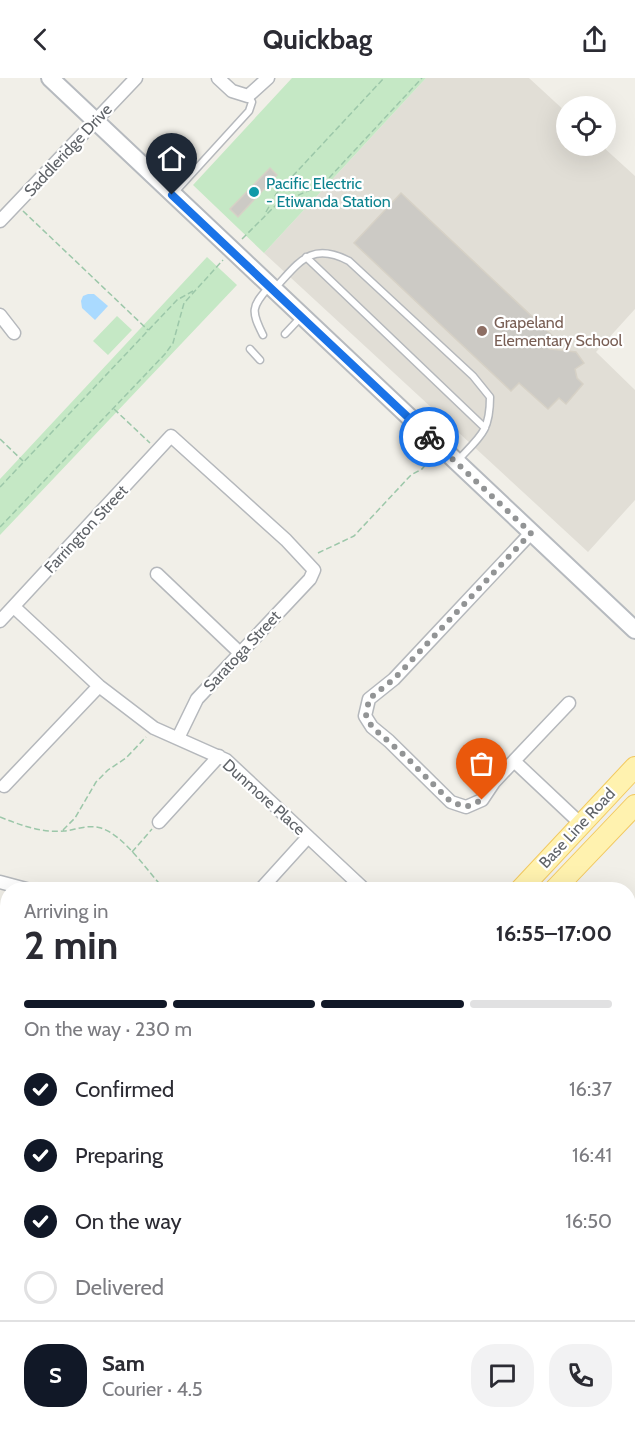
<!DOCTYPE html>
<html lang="en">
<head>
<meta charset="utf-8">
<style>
  :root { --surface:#fff; --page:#f2f2f3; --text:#2b2b33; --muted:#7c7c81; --line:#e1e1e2; --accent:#111827 }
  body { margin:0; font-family:Cabin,sans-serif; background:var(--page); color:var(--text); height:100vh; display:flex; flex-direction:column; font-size:22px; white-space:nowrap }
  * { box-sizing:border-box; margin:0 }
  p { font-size:20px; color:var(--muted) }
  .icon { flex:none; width:33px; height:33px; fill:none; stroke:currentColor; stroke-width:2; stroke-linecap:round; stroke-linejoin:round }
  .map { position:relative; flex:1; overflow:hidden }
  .side { position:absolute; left:0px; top:804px; width:636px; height:560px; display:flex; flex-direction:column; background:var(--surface); border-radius:24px 24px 0 0; box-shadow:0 6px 24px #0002 }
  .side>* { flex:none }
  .tools { position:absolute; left:556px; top:18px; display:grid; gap:12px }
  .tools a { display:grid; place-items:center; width:60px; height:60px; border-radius:50%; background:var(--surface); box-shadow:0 6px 24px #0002; font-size:30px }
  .pin { position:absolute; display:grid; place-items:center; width:51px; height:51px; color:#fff; margin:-62px -26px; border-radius:50% 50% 50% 0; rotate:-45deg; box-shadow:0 0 6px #0007 }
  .pin .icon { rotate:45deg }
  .courier { position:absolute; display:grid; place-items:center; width:60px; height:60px; margin:-30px; border:4px solid #1a73e8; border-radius:50%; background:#fff; color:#222; box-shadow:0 2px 8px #0007 }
  .head em { font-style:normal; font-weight:700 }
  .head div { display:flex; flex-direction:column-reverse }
  .head { display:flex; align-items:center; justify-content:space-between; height:102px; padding:0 24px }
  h1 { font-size:39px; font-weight:700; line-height:45px }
  .bar { display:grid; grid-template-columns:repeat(4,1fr); gap:9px 6px; align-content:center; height:72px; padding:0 24px }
  .bar i { height:8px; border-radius:4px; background:var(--line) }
  .bar .selected { background:var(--accent) }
  .bar p { grid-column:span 4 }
  .line { display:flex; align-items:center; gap:15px; padding:0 24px; border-top:2px solid var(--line) }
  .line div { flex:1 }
  .round { display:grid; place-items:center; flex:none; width:63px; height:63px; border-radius:24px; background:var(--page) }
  ol { padding:0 24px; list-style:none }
  li { display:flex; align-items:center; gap:18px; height:66px }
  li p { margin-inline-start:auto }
  li .icon { padding:6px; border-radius:50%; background:var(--accent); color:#fff; stroke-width:4 }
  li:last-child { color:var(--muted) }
  li i { width:33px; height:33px; border:3px solid var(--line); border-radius:50% }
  header { display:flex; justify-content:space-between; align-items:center; height:78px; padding:0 24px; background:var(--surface); font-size:27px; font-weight:700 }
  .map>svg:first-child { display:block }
</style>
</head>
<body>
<header><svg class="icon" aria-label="back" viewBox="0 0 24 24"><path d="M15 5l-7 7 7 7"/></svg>Quickbag<svg class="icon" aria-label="share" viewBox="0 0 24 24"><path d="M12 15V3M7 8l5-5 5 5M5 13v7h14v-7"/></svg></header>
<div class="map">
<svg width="635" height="1363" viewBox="0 0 635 1363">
  <rect width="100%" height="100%" fill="#f1efe8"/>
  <!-- commercial -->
  <path fill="#fef7e0" d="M 0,1140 L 8,1147 L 7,1267 L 0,1271 Z"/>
  <!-- education -->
  <path fill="#e1ded6" d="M 426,0 L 529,0 L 567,35 L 567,68 L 602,68 L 635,98 L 635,231 L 596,274 L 635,312 L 635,422 L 588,474 L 264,175 Z"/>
  <!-- green -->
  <path fill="#c5e8c5" d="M 292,0 L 426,0 L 264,175 L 193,107 Z
    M 207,179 L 237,207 L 0,457 L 0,401 Z
    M 117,238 L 132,252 L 108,277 L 93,263 Z"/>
  <!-- water -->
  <path fill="#aadaff" d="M 88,216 L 94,216 L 108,228 L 95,242 L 82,230 L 81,223 L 83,218 Z"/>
  <!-- building -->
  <path fill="#cccac5" stroke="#d6d1c6" stroke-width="1.5" d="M 270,90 L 277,97 L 238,139 L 230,131 Z
    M 401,115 L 558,263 L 550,271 L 576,274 L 584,285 L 575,291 L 577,300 L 583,306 L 566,326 L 559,320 L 548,331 L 519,305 L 511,313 L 354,165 Z"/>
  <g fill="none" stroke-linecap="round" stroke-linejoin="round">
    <defs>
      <path id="lane" d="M 175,114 L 249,33 L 252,24 L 248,18
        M 306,179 L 485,350
        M 274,211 C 299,185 310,163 349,183 L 473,298 L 490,319 C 490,353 481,358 458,382
        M 285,256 L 301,239
        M 263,257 C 251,233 251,229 269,209
        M 250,271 L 260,282"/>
      <path id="street" d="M 218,0 L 232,13 L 248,18 L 268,0
        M 0,143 L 136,0
        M 0,237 L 14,255
        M 531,455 L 394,601 L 369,621 L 365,638 L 372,649 L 389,663 L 451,724 L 466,729 L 482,722 L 494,704 L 569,625
        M 157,496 L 240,575
        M 14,529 L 99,608 L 154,650 L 226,682 L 365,812
        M 0,543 L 171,358 L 286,462 L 314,492 L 310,501 L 197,621 L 178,660
        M 514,683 L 581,746
        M 4,708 L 99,608
        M 159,744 L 219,678
        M 0,804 L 30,812
        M 260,812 L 308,759
        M 628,864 L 635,857
        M 628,888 L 635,894
        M 628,1080 L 635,1073
        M 628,1294 L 635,1285
        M 126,1356 L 132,1363
        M 456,1356 L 476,1363
        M 397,1363 L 401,1356
        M 597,1363 L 600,1356"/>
      <path id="secondary" d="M 50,0 L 635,552
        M 0,1069 L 8,1077
        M 0,1105 L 8,1114
        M 262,1356 L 271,1363
        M 290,1356 L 300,1363"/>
      <path id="primary" d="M 520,812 L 635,689
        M 554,812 L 635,727
        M 0,1291 L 8,1287
        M 0,1320 L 8,1317"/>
    </defs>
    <!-- lane casing -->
    <use href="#lane" stroke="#b5b8bc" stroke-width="9"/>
    <!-- street casing -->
    <use href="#street" stroke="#b5b8bc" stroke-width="15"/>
    <!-- secondary casing -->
    <use href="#secondary" stroke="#b6babf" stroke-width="20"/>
    <!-- primary casing -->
    <use href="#primary" stroke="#f2c960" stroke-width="22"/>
    <!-- path -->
    <path stroke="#9cc7a9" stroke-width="1.5" stroke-dasharray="6 3" stroke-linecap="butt" d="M 23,133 L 148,252
      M 266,134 L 276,116 L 384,0
      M 242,161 L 276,127 L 319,108 L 328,101 L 422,0
      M 114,331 L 150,365
      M 0,361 L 23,383
      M 0,409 L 177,222 L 193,213
      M 0,449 L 165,276 L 173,265 L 184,225 L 223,182
      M 318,475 L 354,458 L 411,397 L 422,391 L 429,383
      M 0,739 C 20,747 41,755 64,753 C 75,752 89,746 101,750 C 125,758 147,793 165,812
      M 63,752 L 75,740 L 96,704 L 108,692 L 126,680 L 146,659
      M 132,774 L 152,751
      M 225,1356 L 233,1363
      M 314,1360 L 319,1363"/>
    <!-- lane -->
    <use href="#lane" stroke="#fff" stroke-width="6"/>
    <!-- street -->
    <use href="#street" stroke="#fff" stroke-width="12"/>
    <!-- secondary -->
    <use href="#secondary" stroke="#fff" stroke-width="16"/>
    <!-- primary -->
    <use href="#primary" stroke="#fff2af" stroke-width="20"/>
  </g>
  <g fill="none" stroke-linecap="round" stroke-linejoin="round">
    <!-- done -->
    <path stroke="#929495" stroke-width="6" stroke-dasharray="0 10.8" d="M 429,359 L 531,455 L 394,601 L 369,621 L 366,638 L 372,649 L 405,678 L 451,724 L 466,729 L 482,722"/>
    <!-- route -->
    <path stroke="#1a73e8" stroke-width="8" d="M 172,117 L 429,359"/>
  </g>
  <!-- markers -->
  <circle fill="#0f9aa8" stroke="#fff" stroke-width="2" cx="254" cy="114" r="6"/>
  <circle fill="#8d6e63" stroke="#fff" stroke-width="2" cx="482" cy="253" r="6"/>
  <g text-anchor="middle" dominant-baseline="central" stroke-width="4.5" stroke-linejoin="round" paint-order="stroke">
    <!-- street labels -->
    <g font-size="16" fill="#5f6368" stroke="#fff">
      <text transform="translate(68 72) rotate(-47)">Saddleridge Drive</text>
      <text transform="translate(86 451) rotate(-47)">Farrington Street</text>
      <text transform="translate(242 573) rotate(-47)">Saratoga Street</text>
      <text transform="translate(264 719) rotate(42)">Dunmore Place</text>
      <text transform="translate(577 750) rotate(-47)">Base Line Road</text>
    </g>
    <!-- culture labels -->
    <g font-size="16" fill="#0d838f" stroke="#fff" text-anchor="start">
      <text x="266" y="105">Pacific Electric<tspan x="266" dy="18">- Etiwanda Station</tspan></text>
    </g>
    <!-- education labels -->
    <g font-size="16" fill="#785e54" stroke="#fff" text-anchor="start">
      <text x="494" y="244">Grapeland<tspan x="494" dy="18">Elementary School</tspan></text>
    </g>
  </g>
</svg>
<div class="tools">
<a><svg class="icon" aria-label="locate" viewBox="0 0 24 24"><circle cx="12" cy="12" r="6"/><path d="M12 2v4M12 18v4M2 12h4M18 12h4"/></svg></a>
</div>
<div class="pin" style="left:482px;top:722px;background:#ea580c"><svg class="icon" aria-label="bag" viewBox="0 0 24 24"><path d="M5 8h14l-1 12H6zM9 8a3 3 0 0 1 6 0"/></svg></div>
<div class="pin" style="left:172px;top:117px;background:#1f2937"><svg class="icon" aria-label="home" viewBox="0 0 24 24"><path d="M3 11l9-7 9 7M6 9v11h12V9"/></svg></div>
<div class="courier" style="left:429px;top:359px"><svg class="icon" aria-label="bike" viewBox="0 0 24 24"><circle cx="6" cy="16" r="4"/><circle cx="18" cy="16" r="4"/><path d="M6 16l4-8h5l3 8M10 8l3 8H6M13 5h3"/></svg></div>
<section class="side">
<div class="head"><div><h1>2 min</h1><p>Arriving in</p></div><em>16:55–17:00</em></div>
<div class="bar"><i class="selected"></i><i class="selected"></i><i class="selected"></i><i></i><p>On the way · 230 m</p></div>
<ol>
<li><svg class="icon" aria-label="check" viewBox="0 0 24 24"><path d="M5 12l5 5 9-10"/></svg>Confirmed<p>16:37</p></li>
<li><svg class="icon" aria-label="check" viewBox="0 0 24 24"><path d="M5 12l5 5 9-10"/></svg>Preparing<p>16:41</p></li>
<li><svg class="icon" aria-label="check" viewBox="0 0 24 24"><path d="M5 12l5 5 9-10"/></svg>On the way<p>16:50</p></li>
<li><i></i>Delivered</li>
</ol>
<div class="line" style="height:108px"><b class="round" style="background:var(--accent);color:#fff">S</b><div><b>Sam</b><p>Courier · 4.5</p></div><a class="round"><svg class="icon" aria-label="chat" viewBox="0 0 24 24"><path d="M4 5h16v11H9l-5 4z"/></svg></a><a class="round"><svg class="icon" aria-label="phone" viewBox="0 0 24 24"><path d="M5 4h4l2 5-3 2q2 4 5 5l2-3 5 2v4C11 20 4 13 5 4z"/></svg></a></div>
</section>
</div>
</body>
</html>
